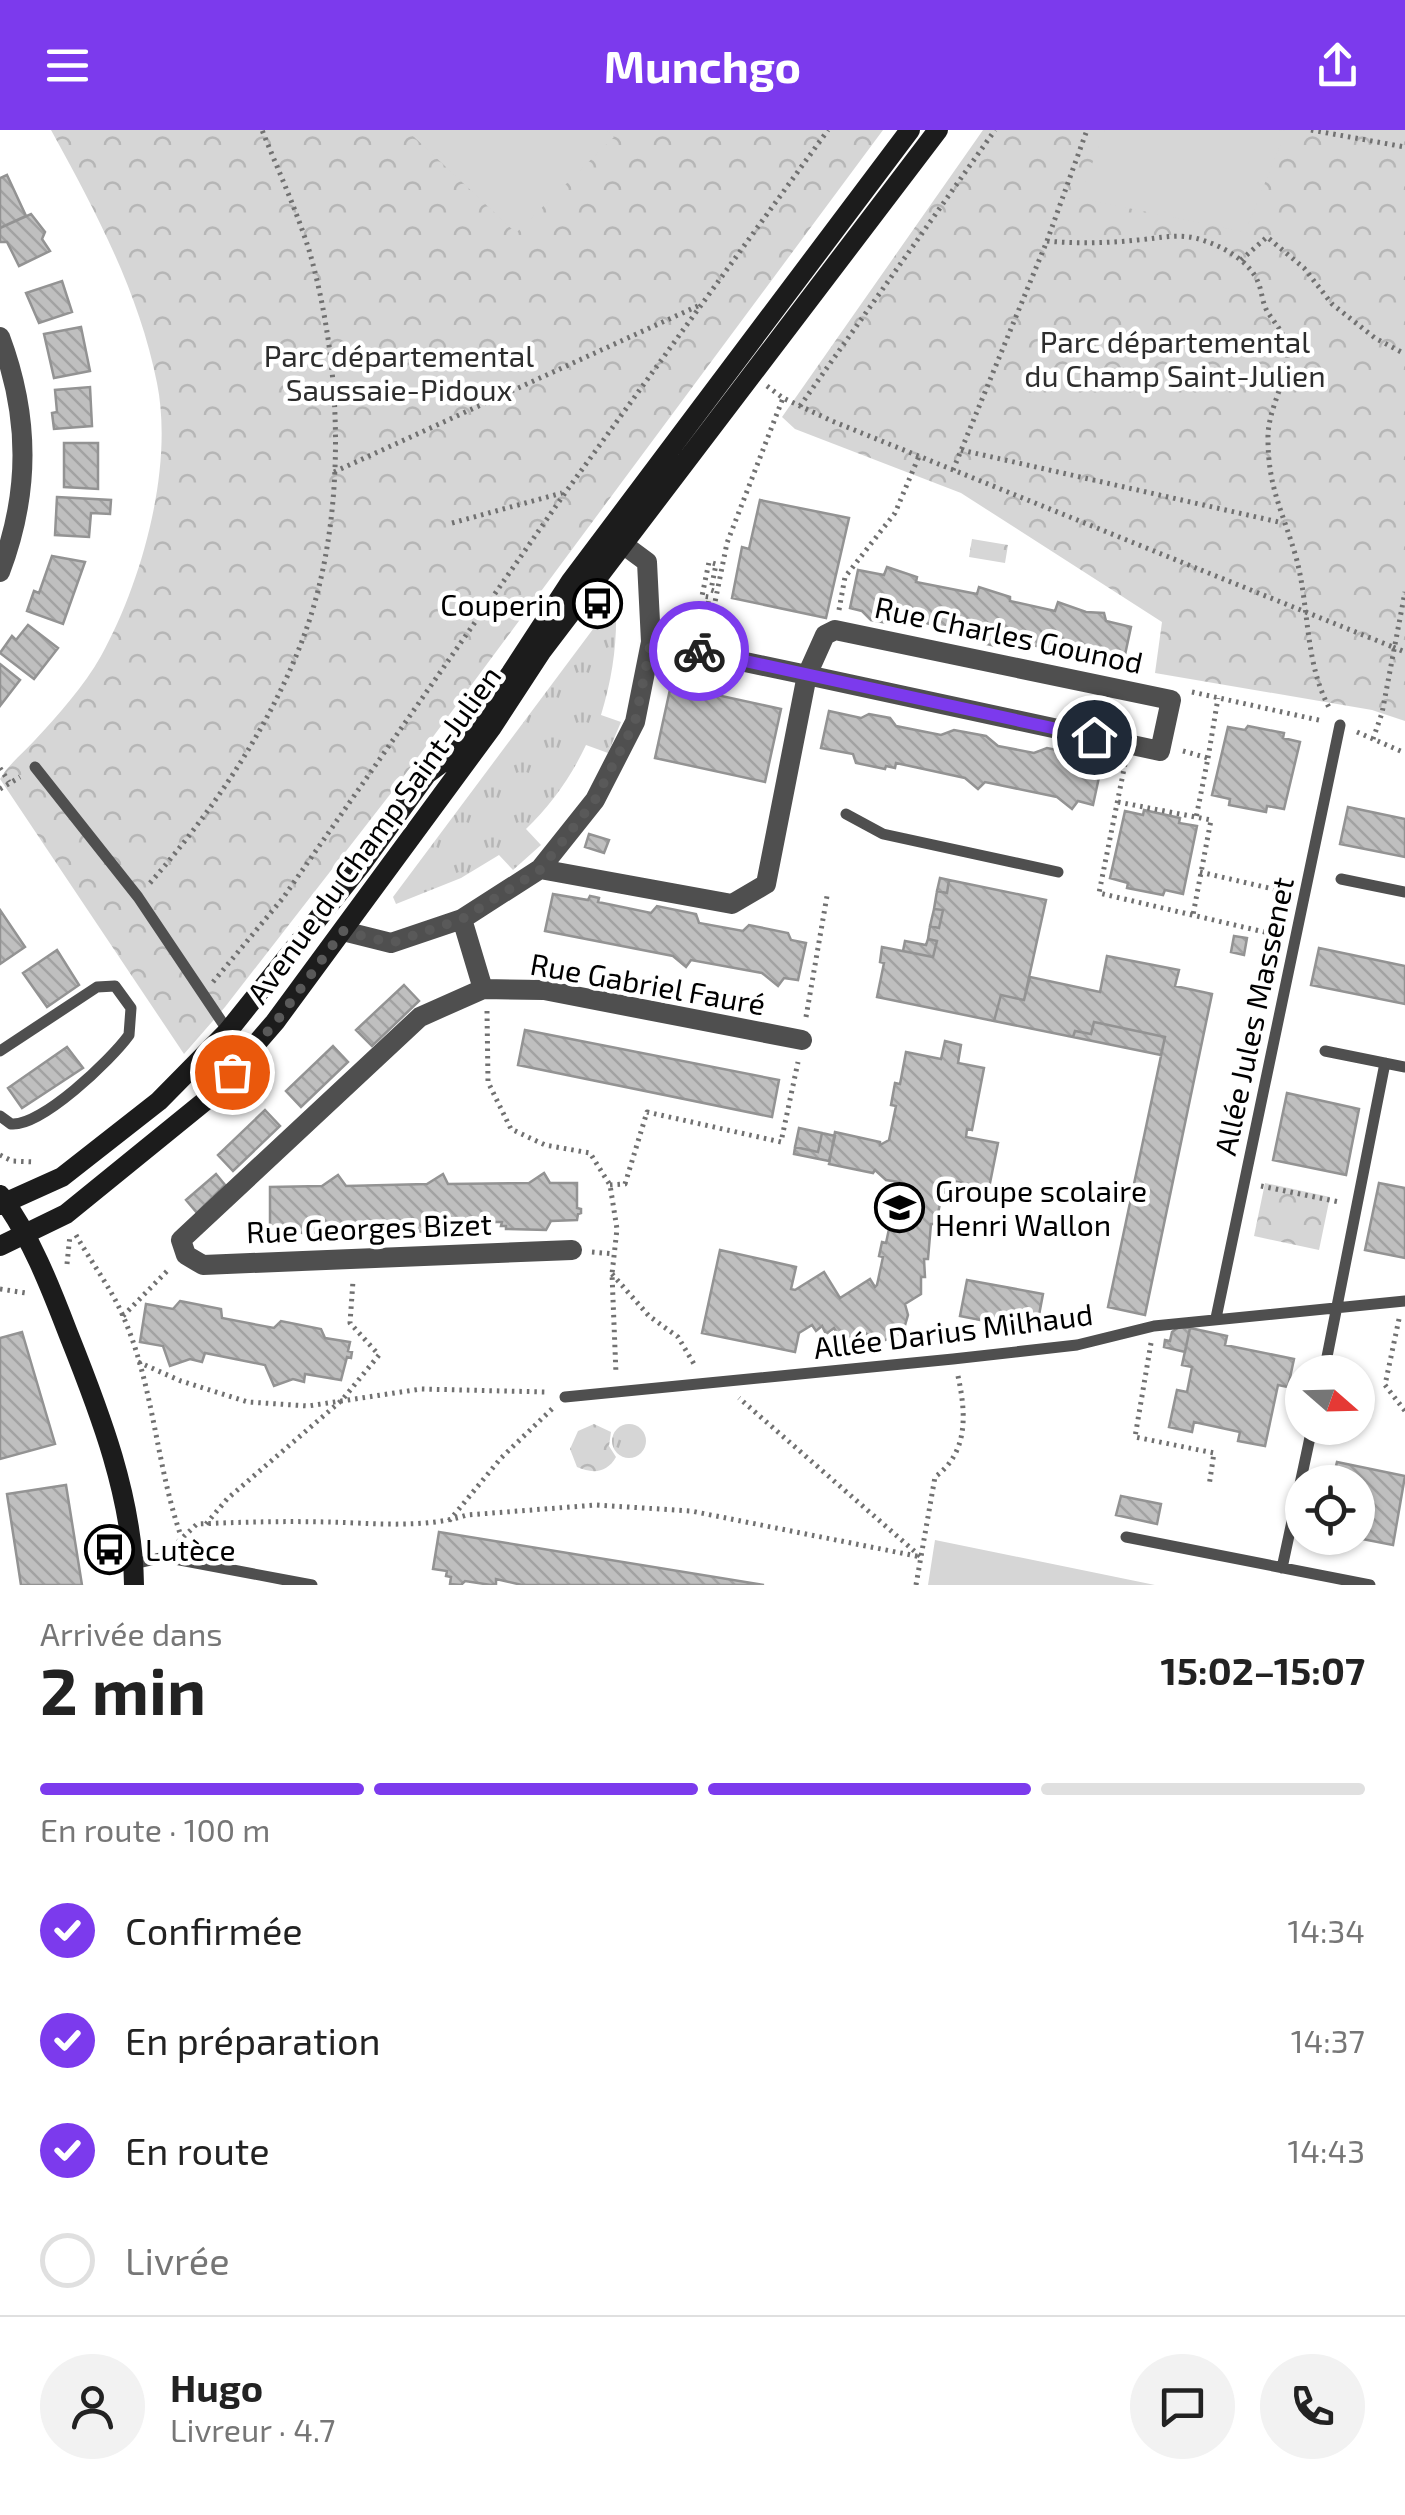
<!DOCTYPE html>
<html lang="fr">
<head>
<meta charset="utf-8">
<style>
  :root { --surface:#fff; --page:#f2f2f2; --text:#222; --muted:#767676; --line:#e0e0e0; --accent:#7c3aed }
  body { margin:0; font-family:"Exo 2",sans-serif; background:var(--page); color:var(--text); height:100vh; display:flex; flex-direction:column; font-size:38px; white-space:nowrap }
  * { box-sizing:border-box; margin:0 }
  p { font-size:32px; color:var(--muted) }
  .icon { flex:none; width:55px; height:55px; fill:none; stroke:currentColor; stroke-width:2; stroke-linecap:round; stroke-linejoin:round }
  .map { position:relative; height:1455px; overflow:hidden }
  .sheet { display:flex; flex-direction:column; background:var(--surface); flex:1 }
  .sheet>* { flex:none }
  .needle { width:65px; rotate:110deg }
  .controls { position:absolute; left:1285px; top:1225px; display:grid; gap:20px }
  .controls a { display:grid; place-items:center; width:90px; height:90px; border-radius:50%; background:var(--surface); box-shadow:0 2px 8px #0004; font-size:50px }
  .pin { position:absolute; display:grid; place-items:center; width:85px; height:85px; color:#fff; margin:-42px; border:5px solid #fff; border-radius:50%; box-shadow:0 2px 10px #0007 }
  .courier { position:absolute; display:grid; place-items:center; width:100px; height:100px; margin:-50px; border:8px solid #7c3aed; border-radius:50%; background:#fff; color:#222; box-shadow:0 2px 12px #0007 }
  .headline em { font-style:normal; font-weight:700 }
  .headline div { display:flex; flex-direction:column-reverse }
  .headline { display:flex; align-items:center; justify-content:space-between; height:170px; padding:0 40px }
  h1 { font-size:65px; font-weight:700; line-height:75px }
  .bar { display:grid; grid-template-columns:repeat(4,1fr); gap:15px 10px; align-content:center; height:120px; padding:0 40px }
  .bar i { height:12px; border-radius:8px; background:var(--line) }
  .bar .on { background:var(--accent) }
  .bar p { grid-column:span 4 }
  .line { display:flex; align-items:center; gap:25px; padding:0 40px; border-top:2px solid var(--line) }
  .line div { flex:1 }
  .round { display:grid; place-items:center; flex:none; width:105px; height:105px; border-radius:52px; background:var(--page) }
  ol { padding:0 40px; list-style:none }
  li { display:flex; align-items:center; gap:30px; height:110px }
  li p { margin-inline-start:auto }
  li .icon { padding:10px; border-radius:50%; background:var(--accent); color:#fff; stroke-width:4 }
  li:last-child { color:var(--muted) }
  li i { width:55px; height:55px; border:5px solid var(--line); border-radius:50% }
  header { display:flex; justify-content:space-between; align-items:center; height:130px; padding:0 40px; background:var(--accent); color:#fff; font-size:45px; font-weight:700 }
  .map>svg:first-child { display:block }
</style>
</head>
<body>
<header><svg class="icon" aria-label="menu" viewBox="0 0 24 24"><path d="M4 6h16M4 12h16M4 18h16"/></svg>Munchgo<svg class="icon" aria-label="share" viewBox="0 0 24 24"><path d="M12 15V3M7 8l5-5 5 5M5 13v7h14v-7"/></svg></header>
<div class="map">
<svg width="1405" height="1455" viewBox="0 0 1405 1455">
  <defs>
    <pattern id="grass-tufts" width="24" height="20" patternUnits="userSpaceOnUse" patternTransform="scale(2.5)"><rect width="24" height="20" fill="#d6d6d6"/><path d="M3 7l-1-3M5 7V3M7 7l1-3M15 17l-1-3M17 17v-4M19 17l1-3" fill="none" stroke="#b6b6b6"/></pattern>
    <pattern id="park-crowns" width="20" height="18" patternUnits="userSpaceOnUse" patternTransform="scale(2.5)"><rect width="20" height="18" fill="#d6d6d6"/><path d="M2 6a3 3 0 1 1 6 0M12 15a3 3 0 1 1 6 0" fill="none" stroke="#b6b6b6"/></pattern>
    <pattern id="building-back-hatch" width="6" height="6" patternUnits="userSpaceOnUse" patternTransform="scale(2.5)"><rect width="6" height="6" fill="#bfbfbf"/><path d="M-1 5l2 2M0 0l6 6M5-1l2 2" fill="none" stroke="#a2a2a2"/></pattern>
  </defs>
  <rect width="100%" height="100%" fill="#fff"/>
  <!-- grass -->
  <path fill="url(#grass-tufts)" d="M 608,479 L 616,479 C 617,516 612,549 601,585 L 621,592 L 608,623 L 586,615 C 571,647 551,675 526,699 L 541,715 L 513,740 L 499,725 L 461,748 L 396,774 L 393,767 Z
    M612 1311a17 17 0 1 1 34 0a17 17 0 1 1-34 0Z"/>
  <!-- park -->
  <path fill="url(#park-crowns)" d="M 51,0 L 883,0 L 395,658 L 225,877 L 184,924 L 0,649 C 8,635 24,622 35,610 C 59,584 84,556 101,526 C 142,452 174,337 157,253 C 139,162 95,80 51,0 Z
    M 983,0 L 1405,0 L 1405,591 L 1372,580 L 1155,543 L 1162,492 L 961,363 L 795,299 L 782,287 Z
    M 972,409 L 1008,415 L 1005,433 L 969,427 Z
    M 1265,1053 L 1330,1067 L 1319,1120 L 1254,1106 Z
    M 594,1294 L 611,1302 L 609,1316 L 616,1327 C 607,1343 593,1344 577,1337 L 570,1319 L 578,1301 Z"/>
  <!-- garden -->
  <path fill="#d6d6d6" d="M 419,0 L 606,0 L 614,7 L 516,103 L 413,6 Z
    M 1105,0 L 1279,0 L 1286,1 L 1245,102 L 1079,68 Z
    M 935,1410 L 1155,1455 L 928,1455 Z"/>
  <!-- building -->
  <path fill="url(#building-back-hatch)" stroke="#939393" stroke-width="2.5" d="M 7,45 L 26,86 L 0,98 L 0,48 Z
    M 31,84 L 45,102 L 42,109 L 50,121 L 19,136 L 7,112 L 0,112 L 0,98 Z
    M 62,151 L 72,182 L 39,193 L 26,163 Z
    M 81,197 L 90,241 L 54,248 L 44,204 Z
    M 90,257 L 92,296 L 54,299 L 52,283 L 57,282 L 55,260 Z
    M 64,313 L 98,313 L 98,359 L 64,357 Z
    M 57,367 L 111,370 L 110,384 L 91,383 L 89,407 L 55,405 Z
    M 760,370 L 849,388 L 826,488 L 732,468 L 742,417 L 749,419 Z
    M 52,426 L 85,432 L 63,494 L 27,481 L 34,461 L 39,463 Z
    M 887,437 L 917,447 L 916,452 L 977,464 L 979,457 L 1010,467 L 1010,471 L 1055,481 L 1058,472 L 1086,482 L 1104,483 L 1106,491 L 1131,497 L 1123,534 L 1088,527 L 1081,530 L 1071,529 L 1059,526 L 1056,520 L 1008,510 L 995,516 L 961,508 L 954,499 L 916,491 L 904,496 L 871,490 L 862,481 L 850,478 L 858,440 L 884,445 Z
    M 28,495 L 58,518 L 34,549 L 0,523 L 12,506 L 16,510 Z
    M 0,534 L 20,550 L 0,576 Z
    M 671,555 L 781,579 L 765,652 L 655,628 Z
    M 829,581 L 861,588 L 869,584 L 890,588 L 896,596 L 941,605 L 954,600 L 986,606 L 998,616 L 1034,623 L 1047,618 L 1077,624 L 1090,635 L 1101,638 L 1093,675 L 1078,671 L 1072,679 L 1057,667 L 985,652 L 978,659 L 965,648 L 896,633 L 895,638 L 886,636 L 885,639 L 856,633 L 853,624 L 821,618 Z
    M 1248,596 L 1284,603 L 1283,608 L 1300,612 L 1284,679 L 1267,676 L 1266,682 L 1229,675 L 1230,669 L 1212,665 L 1228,597 L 1245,600 Z
    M 1348,677 L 1405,689 L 1405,727 L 1340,714 Z
    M 1144,680 L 1180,688 L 1179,693 L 1197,696 L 1183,764 L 1165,760 L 1163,765 L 1127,758 L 1128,753 L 1110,748 L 1125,681 L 1143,685 Z
    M 589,704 L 609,710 L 604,723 L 585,717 Z
    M 940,748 L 949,750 L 947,763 L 937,761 Z
    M 949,750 L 1046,770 L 1024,870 L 1001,865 L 994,891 L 877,867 L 884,833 L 880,832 L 882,817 L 933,827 L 937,811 L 928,809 L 930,796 L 939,798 L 943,780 L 934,779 L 937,761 L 947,763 Z
    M 553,764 L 588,770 L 590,766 L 595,767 L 599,768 L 598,772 L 651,783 L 657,776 L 696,784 L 699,793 L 743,801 L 749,795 L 788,803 L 791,810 L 806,813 L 798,850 L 784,848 L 778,856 L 762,843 L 691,830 L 686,837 L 673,826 L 545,801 Z
    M 934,779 L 943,780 L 939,798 L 930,796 Z
    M 0,780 L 25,817 L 0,834 Z
    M 1234,806 L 1247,808 L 1244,825 L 1231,822 Z
    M 928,809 L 937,811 L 933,827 L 903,821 L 905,811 L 926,815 Z
    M 1319,818 L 1405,836 L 1405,874 L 1311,855 Z
    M 57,820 L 79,855 L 47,877 L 23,843 Z
    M 1107,826 L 1179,840 L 1175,856 L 1212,864 L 1145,1185 L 1108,1177 L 1165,907 L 1094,892 L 1091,904 L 1075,901 L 1073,907 L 994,891 L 1001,865 L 1024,870 L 1030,847 L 1100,862 Z
    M 404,855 L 419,871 L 372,916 L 356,900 Z
    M 1094,892 L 1165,907 L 1161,925 L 1073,907 L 1075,901 L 1091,904 Z
    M 525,900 L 779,950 L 772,987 L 518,935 Z
    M 945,911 L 961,915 L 958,933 L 984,938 L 972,1000 L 967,999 L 966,1007 L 998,1013 L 989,1058 L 953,1051 L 952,1061 L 942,1063 L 936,1094 L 931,1094 L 928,1129 L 924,1129 L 925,1147 L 921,1147 L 921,1164 L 905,1174 L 908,1185 L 903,1202 L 883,1211 L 872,1208 L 863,1201 L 850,1209 L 846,1202 L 839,1206 L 834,1198 L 826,1204 L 822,1196 L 816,1201 L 812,1195 L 799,1203 L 795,1222 L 702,1203 L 720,1120 L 796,1137 L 791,1159 L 795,1160 L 824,1142 L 840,1168 L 870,1149 L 875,1157 L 877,1155 L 883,1127 L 879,1126 L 882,1112 L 886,1113 L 899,1052 L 886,1050 L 875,1040 L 873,1043 L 829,1034 L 835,1002 L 880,1012 L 880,1015 L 889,1010 L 896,976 L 891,975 L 895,953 L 900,954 L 906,922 L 941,929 Z
    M 333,916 L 348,932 L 301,977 L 286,961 Z
    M 67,917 L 83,938 L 22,978 L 8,958 Z
    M 1287,963 L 1359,979 L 1346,1045 L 1273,1030 Z
    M 265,980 L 280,996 L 233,1041 L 218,1025 Z
    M 799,998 L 822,1003 L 818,1022 L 795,1017 Z
    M 822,1003 L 835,1006 L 829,1031 L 794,1024 L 795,1017 L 818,1022 Z
    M 544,1043 L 550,1053 L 577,1053 L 577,1078 L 581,1079 L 581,1083 L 578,1084 L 577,1090 L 551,1091 L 546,1100 L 506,1099 L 506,1096 L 501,1096 L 502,1092 L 449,1092 L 444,1101 L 403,1102 L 399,1093 L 347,1094 L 343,1102 L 302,1103 L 297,1101 L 297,1095 L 270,1096 L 270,1057 L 322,1056 L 338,1045 L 346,1056 L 427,1054 L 443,1044 L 448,1054 L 529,1053 Z
    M 216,1044 L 225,1055 L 197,1083 L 186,1070 Z
    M 1379,1053 L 1405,1058 L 1405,1128 L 1365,1120 Z
    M 967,1150 L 1043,1164 L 1036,1201 L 960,1186 Z
    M 180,1171 L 221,1179 L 222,1188 L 274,1198 L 281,1191 L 321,1199 L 325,1208 L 350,1212 L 348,1221 L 352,1222 L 351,1228 L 347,1227 L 341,1250 L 305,1244 L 304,1252 L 293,1249 L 274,1256 L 265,1235 L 205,1223 L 202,1232 L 190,1229 L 170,1236 L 163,1216 L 140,1212 L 146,1174 L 173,1179 Z
    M 1179,1197 L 1190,1198 L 1185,1222 L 1164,1217 L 1165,1210 L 1170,1211 L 1172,1202 Z
    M 1190,1198 L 1227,1206 L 1225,1215 L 1294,1229 L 1288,1257 L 1278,1255 L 1265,1316 L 1238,1311 L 1240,1302 L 1194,1292 L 1192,1302 L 1169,1297 L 1177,1260 L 1187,1262 L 1192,1237 L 1182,1235 Z
    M 22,1202 L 55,1314 L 0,1329 L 0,1208 Z
    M 1337,1332 L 1405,1346 L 1393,1415 L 1357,1408 L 1358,1352 L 1332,1352 Z
    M 66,1355 L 82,1455 L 21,1455 L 7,1364 Z
    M 1121,1366 L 1161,1374 L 1157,1394 L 1116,1385 Z
    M 439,1402 L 764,1455 L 522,1455 L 496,1449 L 496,1454 L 491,1455 L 465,1451 L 461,1455 L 450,1454 L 451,1447 L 446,1446 L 447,1441 L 433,1439 Z"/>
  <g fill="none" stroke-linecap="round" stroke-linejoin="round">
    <!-- path -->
    <path stroke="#717171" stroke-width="5" stroke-dasharray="2.5 5" stroke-linecap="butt" d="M 1311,0 L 1405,17
      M 1047,111 C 1077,114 1108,113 1138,110 C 1162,108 1181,102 1205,111 C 1224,117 1250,132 1258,152 C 1262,161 1262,172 1267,181 C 1275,194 1286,204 1287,221 C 1290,246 1267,279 1268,309 C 1268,358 1283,382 1296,427 C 1310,478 1304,534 1331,581
      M 1241,130 L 1267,107 L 1304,138 L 1332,174 L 1375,208 L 1405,224
      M 767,256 L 783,268 L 832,291 L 1201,440
      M 800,276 L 995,0
      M 961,320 L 1283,393
      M 953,340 L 1047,111 L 1087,0
      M 334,342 L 700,175
      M 452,393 L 562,363
      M 839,480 L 845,447 L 895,383 L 919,326
      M 707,481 L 709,467 L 702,466 L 709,432 L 716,434 L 711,460 L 717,462
      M 686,495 L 691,477 L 713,482 L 727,413 L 783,268
      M 1393,517 L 1405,522
      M 1192,562 L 1323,591
      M 1357,602 L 1405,623
      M 1373,609 L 1382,583 L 1405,462
      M 1183,621 L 1208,628 L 1196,688
      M 1208,628 L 1218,568
      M 1125,634 L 1099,763 L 1277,805
      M 0,638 L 9,652
      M 0,659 L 20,647
      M 1118,672 L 1211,690 L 1193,785
      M 1200,742 L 1286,762
      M 150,753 C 213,681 272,594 305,503 C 347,387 343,237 309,120 C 296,79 278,40 262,0
      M 213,852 L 283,768 L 565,363 L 828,0
      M 487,881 L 488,952 L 511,999 L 545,1015 L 590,1023 L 610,1055 L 617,1099 L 612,1144 L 616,1244
      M 806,887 L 827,766
      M 0,1025 L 12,1031 L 36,1032
      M 610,1055 L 625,1054 L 647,982 L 781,1012 L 798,932
      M 1261,1056 L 1339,1072
      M 76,1105 C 91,1132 111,1158 123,1186 C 154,1256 156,1335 181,1406
      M 592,1122 L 614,1124
      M 67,1134 L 70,1105
      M 612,1144 L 649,1186 L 678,1207 L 694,1234
      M 0,1159 L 26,1163
      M 123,1186 L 170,1138
      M 1399,1189 L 1385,1255 L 1405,1281
      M 1151,1213 L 1135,1307 L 1214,1323 L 1209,1356
      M 138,1232 L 181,1251 L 248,1272 L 308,1276 L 421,1259 L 546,1262
      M 449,1391 L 501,1328 L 553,1278
      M 206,1394 L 227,1369 L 342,1270 L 379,1225 L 350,1193 L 353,1151
      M 178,1412 L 197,1394 C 241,1392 284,1391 328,1392 C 372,1393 425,1399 467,1385 L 596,1375 L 691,1381 L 921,1427 L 739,1268
      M 916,1455 L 935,1347 C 969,1322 966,1283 958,1246"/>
    <!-- lane -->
    <path stroke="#4f4f4f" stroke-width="11" d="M 35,637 L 138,767 L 228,901
      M 846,684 L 883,704 L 1058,742
      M 1341,749 L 1405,762
      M 0,921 L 97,857 L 115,856 L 131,878 L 129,905 C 111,930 41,997 11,994 L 0,986
      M 1325,921 L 1405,937
      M 1216,1188 L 1340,595
      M 1324,1242 L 1385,933
      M 565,1267 L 953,1229 L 1077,1215 L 1154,1196 L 1405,1171
      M 1126,1407 L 1370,1455
      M 134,1434 L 164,1427 L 312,1455
      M 1282,1438 L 1312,1298"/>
    <!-- street -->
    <path stroke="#4f4f4f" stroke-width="20" d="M 0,207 C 30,287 30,363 0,442
      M 835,500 L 1171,570 L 1160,621 L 807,545 L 825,505 Z
      M 540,739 L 732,774 L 766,754 L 807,545 L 651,512
      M 462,789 L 483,859
      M 343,801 L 391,813 L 462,789 L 540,739 L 595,670 L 635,592 L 651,512 L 647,432 L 624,415
      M 572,1120 L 203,1135 L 186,1125 L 181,1110 L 420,887 L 483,859 L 544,860 L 802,910"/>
    <!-- secondary -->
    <path stroke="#1c1c1c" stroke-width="20" d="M 0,1065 C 30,1105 50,1156 68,1203 C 100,1283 133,1368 134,1455
      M 0,1075 L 62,1047 L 159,971 L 228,901 L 361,735 L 427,644 L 451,626 L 511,543 L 571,451 L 910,0
      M 0,1116 L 66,1084 L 210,967 L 275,892 L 492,597 L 541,522 L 938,0"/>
    <!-- path-bridge -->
    <path stroke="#717171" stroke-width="5" stroke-dasharray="2.5 5" stroke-linecap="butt" d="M 1201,440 L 1393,517"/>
  </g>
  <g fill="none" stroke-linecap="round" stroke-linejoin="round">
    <!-- done -->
    <path stroke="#595959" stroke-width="10" stroke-dasharray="0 18" d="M 232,942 L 276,892 L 343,801 L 391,813 L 462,789 L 540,740 L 595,670 L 635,592 L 651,512 L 699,521"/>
    <!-- route -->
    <path stroke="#7c3aed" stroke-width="12" d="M 699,521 L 1094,607"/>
  </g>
  <!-- icons -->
  <defs>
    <symbol id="bus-ring" viewBox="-11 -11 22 22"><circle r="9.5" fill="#fff" stroke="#000" stroke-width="1.5"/><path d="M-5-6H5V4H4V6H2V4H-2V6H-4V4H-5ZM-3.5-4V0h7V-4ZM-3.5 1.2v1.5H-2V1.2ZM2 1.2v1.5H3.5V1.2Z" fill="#000"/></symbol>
    <symbol id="school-ring" viewBox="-11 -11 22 22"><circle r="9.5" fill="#fff" stroke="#000" stroke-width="1.5"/><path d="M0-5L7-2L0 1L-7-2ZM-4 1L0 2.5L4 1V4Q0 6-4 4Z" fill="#000"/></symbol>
  </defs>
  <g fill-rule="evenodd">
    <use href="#bus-ring" x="570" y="446" width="55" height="55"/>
    <use href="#school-ring" x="872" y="1050" width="55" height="55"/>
    <use href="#bus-ring" x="82" y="1392" width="55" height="55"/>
  </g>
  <g text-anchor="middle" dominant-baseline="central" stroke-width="9" stroke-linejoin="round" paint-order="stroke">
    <!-- park labels -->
    <g font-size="30" fill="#2d2d2d" stroke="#fff">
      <text x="1175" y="211">Parc départemental<tspan x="1175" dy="34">du Champ Saint-Julien</tspan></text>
      <text x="399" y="225">Parc départemental<tspan x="399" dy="34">Saussaie-Pidoux</tspan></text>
    </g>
    <!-- poi labels -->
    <g font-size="30" fill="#000" stroke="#fff" text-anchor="start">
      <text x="562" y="474" text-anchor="end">Couperin</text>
      <text x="935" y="1060">Groupe scolaire<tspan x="935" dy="34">Henri Wallon</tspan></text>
      <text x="145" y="1419">Lutèce</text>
    </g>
    <!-- street labels -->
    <g font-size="30" fill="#000" stroke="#fff">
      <text transform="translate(1009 504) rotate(12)">Rue Charles Gounod</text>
      <text transform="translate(373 704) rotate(-54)">Avenue du Champ Saint-Julien</text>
      <text transform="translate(648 853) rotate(10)">Rue Gabriel Fauré</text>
      <text transform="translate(1253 886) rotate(-78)">Allée Jules Massenet</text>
      <text transform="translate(369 1097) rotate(-2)">Rue Georges Bizet</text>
      <text transform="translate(953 1200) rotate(-7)">Allée Darius Milhaud</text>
    </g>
  </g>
</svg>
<div class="controls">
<a><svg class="needle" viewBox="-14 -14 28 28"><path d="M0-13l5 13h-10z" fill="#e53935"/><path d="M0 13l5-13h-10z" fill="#767676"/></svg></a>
<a><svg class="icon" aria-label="locate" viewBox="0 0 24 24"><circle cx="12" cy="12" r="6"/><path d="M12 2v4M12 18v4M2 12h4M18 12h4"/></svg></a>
</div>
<div class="pin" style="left:232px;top:942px;background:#ea580c"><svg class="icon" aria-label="bag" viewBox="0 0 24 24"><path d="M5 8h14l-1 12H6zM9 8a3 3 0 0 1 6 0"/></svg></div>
<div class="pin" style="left:1094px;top:607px;background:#1f2937"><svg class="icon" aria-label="home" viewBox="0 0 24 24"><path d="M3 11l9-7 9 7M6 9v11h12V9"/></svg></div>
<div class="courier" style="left:699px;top:521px"><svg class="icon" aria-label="bike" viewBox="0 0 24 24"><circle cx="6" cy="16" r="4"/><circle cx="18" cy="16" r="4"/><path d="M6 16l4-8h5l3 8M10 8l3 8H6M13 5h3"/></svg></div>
</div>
<section class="sheet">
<div class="headline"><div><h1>2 min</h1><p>Arrivée dans</p></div><em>15:02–15:07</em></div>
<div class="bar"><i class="on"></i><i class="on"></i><i class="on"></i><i></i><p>En route · 100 m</p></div>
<ol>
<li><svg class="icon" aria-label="check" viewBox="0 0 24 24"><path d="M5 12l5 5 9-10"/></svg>Confirmée<p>14:34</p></li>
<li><svg class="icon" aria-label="check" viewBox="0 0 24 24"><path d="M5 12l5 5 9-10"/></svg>En préparation<p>14:37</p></li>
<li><svg class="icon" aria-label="check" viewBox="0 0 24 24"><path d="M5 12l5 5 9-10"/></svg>En route<p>14:43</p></li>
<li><i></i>Livrée</li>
</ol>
<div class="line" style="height:180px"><a class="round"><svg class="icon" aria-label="person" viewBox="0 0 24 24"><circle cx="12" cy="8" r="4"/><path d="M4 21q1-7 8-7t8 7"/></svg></a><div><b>Hugo</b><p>Livreur · 4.7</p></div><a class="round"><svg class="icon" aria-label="chat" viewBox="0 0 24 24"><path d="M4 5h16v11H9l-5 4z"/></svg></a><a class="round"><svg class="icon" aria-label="phone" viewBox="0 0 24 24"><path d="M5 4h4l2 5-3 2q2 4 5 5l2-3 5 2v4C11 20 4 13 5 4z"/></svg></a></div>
</section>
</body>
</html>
